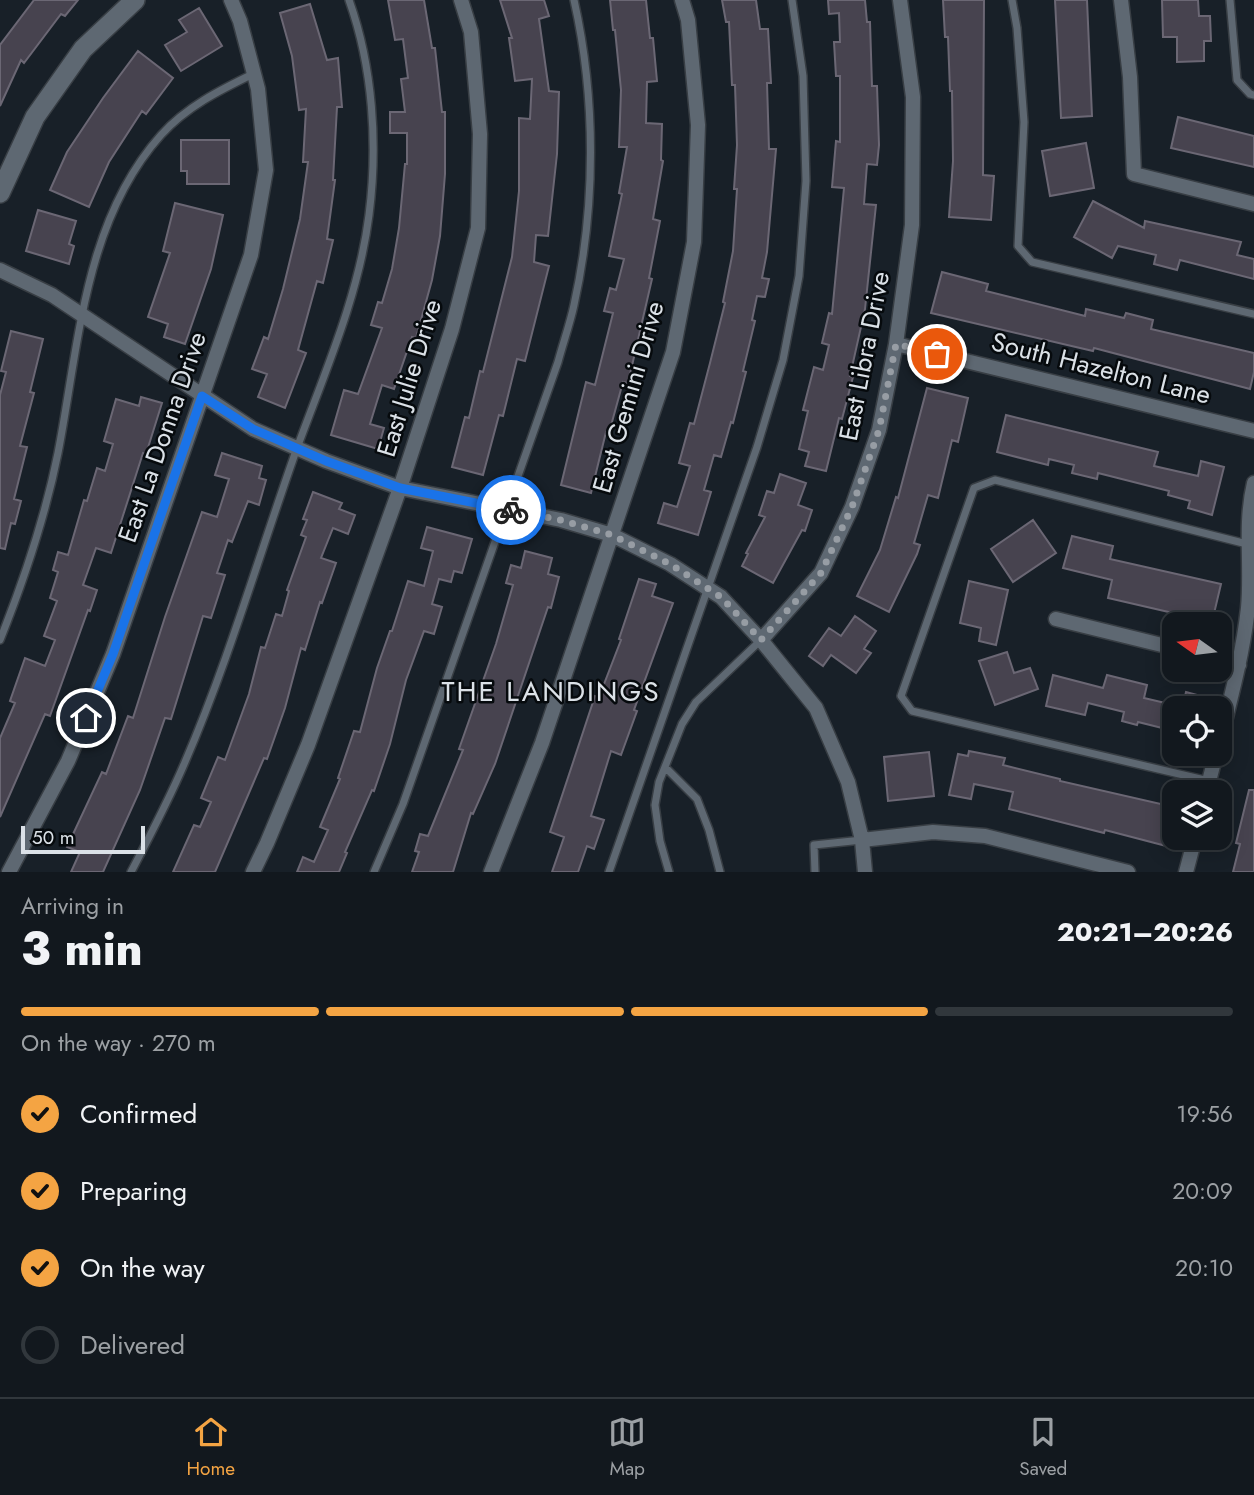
<!DOCTYPE html>
<html lang="en">
<head>
<meta charset="utf-8">
<style>
  :root { --surface:#12181e; --page:#1b2127; --text:#f1f3f6; --muted:#9ca0a4; --line:#31373c; --accent:#f4a443 }
  body { margin:0; font-family:Jost,sans-serif; background:var(--page); color:var(--text); height:100vh; display:flex; flex-direction:column; font-size:26px; white-space:nowrap }
  * { box-sizing:border-box; margin:0 }
  p { font-size:23px; color:var(--muted) }
  .icon { flex:none; width:38px; height:38px; fill:none; stroke:currentColor; stroke-width:2; stroke-linecap:round; stroke-linejoin:round }
  .map { position:relative; height:872px; overflow:hidden }
  .side { display:flex; flex-direction:column; background:var(--surface); flex:1 }
  .side>* { flex:none }
  .needle { width:46px; rotate:284deg }
  .buttons { position:absolute; left:1162px; top:612px; display:grid; gap:14px }
  .buttons a { display:grid; place-items:center; width:70px; height:70px; border-radius:14px; background:var(--surface); box-shadow:0 4px 18px #0003,0 0 0 2px var(--line); font-size:35px }
  .scale { position:absolute; left:21px; bottom:18px; width:124px; box-sizing:border-box; padding-left:7px; border:4px solid #dbe1e7; border-top:0; font-size:19px; line-height:24px; white-space:nowrap; color:#dbe1e7; -webkit-text-stroke:5px #060a0d; paint-order:stroke }
  .pin { position:absolute; display:grid; place-items:center; width:60px; height:60px; color:#fff; margin:-30px; border:4px solid #fff; border-radius:50%; box-shadow:0 2px 7px #0007 }
  .courier { position:absolute; display:grid; place-items:center; width:70px; height:70px; margin:-35px; border:5px solid #1a73e8; border-radius:50%; background:#fff; color:#222; box-shadow:0 2px 9px #0007 }
  .summary em { font-style:normal; font-weight:800 }
  .summary div { display:flex; flex-direction:column-reverse }
  .summary { display:flex; align-items:center; justify-content:space-between; height:119px; padding:0 21px }
  h1 { font-size:46px; font-weight:800; line-height:52px }
  .bar { display:grid; grid-template-columns:repeat(4,1fr); gap:10px 7px; align-content:center; height:84px; padding:0 21px }
  .bar i { height:9px; border-radius:5px; background:var(--line) }
  .bar .current { background:var(--accent) }
  .bar p { grid-column:span 4 }
  ol { padding:0 21px; list-style:none }
  li { display:flex; align-items:center; gap:21px; height:77px }
  li p { margin-inline-start:auto }
  li .icon { padding:7px; border-radius:50%; background:var(--accent); color:#111; stroke-width:4 }
  li:last-child { color:var(--muted) }
  li i { width:38px; height:38px; border:4px solid var(--line); border-radius:50% }
  .dock { display:flex; justify-content:space-around; align-items:center; height:98px; border-top:2px solid var(--line); background:var(--surface); font-size:19px; color:var(--muted) }
  .dock a { display:grid; justify-items:center; gap:4px }
  .dock .current { color:var(--accent) }
  .map>svg:first-child { display:block }
</style>
</head>
<body>
<div class="map">
<svg width="1254" height="872" viewBox="0 0 1254 872">
  <rect width="100%" height="100%" fill="#182028"/>
  <!-- building -->
  <path fill="#47434f" stroke="#6b6774" stroke-width="2" d="M 34,0 L 78,0 L 65,16 L 61,14 L 24,63 L 21,60 L 0,106 L 0,45 Z
    M 388,0 L 424,0 L 432,48 L 435,48 L 442,112 L 445,112 L 445,174 L 440,236 L 432,280 L 416,338 L 412,337 L 394,389 L 382,385 L 370,424 L 384,428 L 378,449 L 331,435 L 344,390 L 358,394 L 382,328 L 371,325 L 378,302 L 382,303 L 392,269 L 399,228 L 405,164 L 407,164 L 407,133 L 390,133 L 390,112 L 405,112 L 401,79 L 408,78 L 403,39 L 395,40 Z
    M 500,0 L 544,0 L 549,16 L 539,19 L 549,91 L 559,92 L 557,154 L 548,236 L 536,235 L 534,262 L 549,266 L 525,361 L 517,359 L 503,416 L 499,415 L 483,475 L 452,467 L 465,417 L 469,418 L 480,371 L 483,372 L 512,257 L 519,191 L 519,118 L 530,119 L 532,79 L 515,81 L 509,38 L 512,38 Z
    M 610,0 L 646,0 L 650,38 L 653,38 L 657,81 L 647,82 L 646,123 L 662,124 L 661,160 L 663,161 L 653,219 L 660,221 L 649,278 L 652,279 L 628,383 L 623,382 L 609,433 L 606,432 L 591,493 L 561,485 L 586,382 L 595,385 L 613,313 L 604,311 L 610,288 L 616,290 L 624,259 L 609,256 L 622,194 L 619,193 L 627,147 L 619,147 L 621,90 L 615,30 L 613,30 Z
    M 722,0 L 756,0 L 760,29 L 768,29 L 771,83 L 767,83 L 769,149 L 776,149 L 767,252 L 762,278 L 769,279 L 765,297 L 757,296 L 752,320 L 755,321 L 743,371 L 746,372 L 733,423 L 731,422 L 721,457 L 714,455 L 704,490 L 711,492 L 698,535 L 658,523 L 664,503 L 677,507 L 690,466 L 679,463 L 690,423 L 694,424 L 710,363 L 725,303 L 723,302 L 733,251 L 737,189 L 734,189 L 737,145 L 735,85 L 732,85 L 729,22 L 726,22 Z
    M 828,0 L 865,0 L 867,22 L 870,22 L 872,86 L 877,86 L 879,145 L 877,165 L 867,164 L 864,204 L 876,205 L 865,309 L 850,376 L 853,377 L 842,419 L 839,418 L 826,471 L 805,466 L 809,452 L 799,449 L 808,411 L 803,410 L 814,367 L 823,370 L 829,345 L 822,343 L 829,313 L 832,314 L 844,188 L 832,187 L 836,141 L 840,142 L 840,76 L 836,76 L 834,42 L 840,42 L 839,13 L 829,14 Z
    M 943,0 L 984,0 L 983,175 L 994,176 L 991,220 L 949,217 L 953,161 L 952,91 L 950,91 L 948,37 L 945,37 Z
    M 1055,0 L 1087,0 L 1092,116 L 1061,118 Z
    M 1162,0 L 1198,0 L 1199,16 L 1210,16 L 1211,41 L 1204,41 L 1204,61 L 1177,62 L 1177,37 L 1163,37 Z
    M 310,4 L 327,60 L 338,58 L 342,107 L 337,107 L 333,180 L 335,180 L 327,239 L 333,240 L 323,283 L 317,281 L 298,350 L 306,353 L 285,408 L 258,397 L 267,374 L 252,369 L 264,337 L 268,339 L 283,289 L 300,219 L 308,162 L 303,162 L 306,109 L 299,110 L 292,56 L 280,13 Z
    M 199,8 L 222,46 L 181,71 L 165,45 L 187,32 L 179,20 Z
    M 138,51 L 173,78 L 146,114 L 142,111 L 109,162 L 89,207 L 50,190 L 67,152 L 103,98 Z
    M 1178,117 L 1254,136 L 1254,167 L 1171,148 Z
    M 181,140 L 229,140 L 229,184 L 187,184 L 187,171 L 181,171 Z
    M 1086,143 L 1094,188 L 1050,196 L 1042,151 Z
    M 1093,201 L 1144,228 L 1145,221 L 1241,242 L 1237,255 L 1254,259 L 1254,279 L 1180,260 L 1177,270 L 1154,264 L 1156,255 L 1118,246 L 1112,258 L 1074,237 Z
    M 175,203 L 223,215 L 211,269 L 185,344 L 164,337 L 168,324 L 148,317 L 170,253 L 163,251 Z
    M 38,210 L 76,221 L 69,244 L 74,246 L 69,264 L 26,251 Z
    M 942,272 L 988,284 L 986,291 L 1085,316 L 1086,309 L 1124,318 L 1126,313 L 1153,320 L 1151,329 L 1254,353 L 1254,372 L 1250,389 L 1094,348 L 1093,351 L 931,313 Z
    M 11,331 L 43,339 L 30,392 L 34,393 L 20,446 L 27,447 L 14,499 L 21,501 L 15,524 L 11,523 L 5,549 L 0,548 L 0,395 L 6,372 L 1,371 Z
    M 927,388 L 968,398 L 958,442 L 952,440 L 938,498 L 928,495 L 914,543 L 920,545 L 917,554 L 889,612 L 857,596 L 880,550 L 896,497 L 898,498 Z
    M 141,397 L 162,403 L 146,454 L 143,453 L 111,553 L 96,548 L 83,585 L 97,590 L 90,611 L 88,610 L 50,716 L 45,714 L 0,817 L 0,738 L 15,703 L 10,701 L 25,658 L 45,666 L 55,640 L 44,636 L 57,601 L 50,598 L 58,572 L 53,570 L 58,552 L 68,555 L 84,500 L 87,501 L 97,468 L 105,471 L 113,444 L 104,441 L 116,399 L 139,406 Z
    M 1006,415 L 1158,452 L 1154,466 L 1198,476 L 1201,461 L 1224,467 L 1212,515 L 1188,508 L 1190,501 L 1168,495 L 1169,491 L 1098,473 L 1097,479 L 1072,473 L 1074,465 L 1049,459 L 1048,465 L 997,452 Z
    M 222,453 L 262,466 L 259,478 L 266,480 L 259,505 L 248,501 L 232,542 L 228,540 L 217,573 L 225,575 L 211,618 L 203,616 L 171,719 L 165,718 L 140,790 L 103,872 L 71,872 L 80,852 L 67,847 L 102,772 L 106,774 L 128,716 L 133,718 L 165,617 L 202,512 L 217,517 L 229,479 L 215,475 Z
    M 780,474 L 806,483 L 798,505 L 812,510 L 805,531 L 802,530 L 773,583 L 742,566 L 748,554 L 746,553 L 765,517 L 759,515 L 767,491 L 774,493 Z
    M 313,492 L 342,503 L 339,509 L 355,515 L 348,534 L 333,528 L 321,558 L 336,563 L 322,603 L 320,602 L 305,650 L 301,648 L 285,708 L 267,759 L 264,758 L 215,872 L 173,872 L 194,825 L 200,827 L 211,802 L 201,798 L 218,757 L 225,760 L 249,694 L 261,647 L 265,648 L 276,614 L 282,616 L 289,591 L 287,590 L 306,537 L 301,535 L 307,520 L 303,519 Z
    M 1033,520 L 1056,553 L 1013,582 L 991,549 Z
    M 427,527 L 472,539 L 462,573 L 454,571 L 451,582 L 439,579 L 432,604 L 442,607 L 434,634 L 424,631 L 406,680 L 390,744 L 374,791 L 372,790 L 345,852 L 347,853 L 339,872 L 297,872 L 303,857 L 314,862 L 328,830 L 320,827 L 340,779 L 338,778 L 354,731 L 360,732 L 377,668 L 390,631 L 392,631 L 408,581 L 424,586 L 433,551 L 421,548 Z
    M 1072,536 L 1113,546 L 1110,559 L 1221,584 L 1212,622 L 1108,598 L 1112,580 L 1063,568 Z
    M 525,551 L 552,558 L 548,574 L 559,577 L 551,608 L 548,607 L 495,764 L 473,814 L 471,813 L 453,872 L 412,872 L 419,852 L 415,851 L 420,834 L 428,836 L 463,750 L 459,749 L 496,644 L 513,585 L 506,583 L 511,565 L 521,568 Z
    M 639,579 L 656,584 L 652,596 L 673,603 L 634,710 L 637,711 L 621,755 L 611,751 L 591,816 L 604,820 L 594,849 L 587,846 L 578,872 L 552,872 L 564,837 L 550,832 L 595,696 L 599,697 L 621,640 L 619,639 Z
    M 969,581 L 1008,590 L 996,645 L 979,641 L 981,628 L 960,623 Z
    M 855,616 L 876,631 L 864,649 L 871,653 L 856,673 L 831,655 L 823,666 L 809,656 L 829,628 L 841,636 Z
    M 1007,652 L 1014,673 L 1030,668 L 1038,689 L 995,705 L 979,661 Z
    M 1053,675 L 1103,688 L 1107,675 L 1147,685 L 1144,698 L 1174,705 L 1174,731 L 1138,722 L 1137,725 L 1122,721 L 1124,712 L 1088,703 L 1085,715 L 1046,706 Z
    M 1186,692 L 1208,698 L 1205,709 L 1182,709 Z
    M 969,751 L 1005,758 L 1003,765 L 1060,779 L 1060,781 L 1174,807 L 1174,830 L 1170,847 L 1105,830 L 1104,833 L 1009,809 L 1013,792 L 974,784 L 971,799 L 949,795 L 958,754 L 968,756 Z
    M 929,752 L 934,796 L 888,801 L 884,757 Z
    M 1249,790 L 1254,790 L 1254,872 L 1233,872 L 1240,844 L 1236,843 Z"/>
  <g fill="none" stroke-linecap="round" stroke-linejoin="round">
    <defs>
      <path id="lane" d="M 1012,0 L 1017,28 L 1024,122 L 1018,246 L 1032,262 L 1254,314
        M 1230,0 L 1237,80 L 1250,94 L 1254,95
        M 0,640 C 24,580 45,518 58,453 C 79,345 84,221 161,135 C 186,107 220,90 253,74
        M 665,767 L 697,799 L 709,830 L 720,872
        M 1209,781 L 912,711 L 901,696 L 974,488 L 995,480 L 1247,544
        M 131,872 C 150,836 169,800 185,762 C 229,660 260,552 297,448 C 325,372 359,295 369,215 C 378,145 373,67 349,0
        M 374,872 L 403,804 L 558,362 C 563,343 570,324 574,305 C 596,206 596,98 574,0
        M 609,872 L 757,447 L 783,360 L 799,276 L 806,181 L 803,76 L 792,0
        M 669,872 L 660,841 L 655,805 L 659,782 L 682,724 L 696,702 L 761,640
        M 815,872 L 814,845 L 862,840"/>
      <path id="street" d="M 1121,0 L 1130,77 L 1134,174 L 1254,204
        M 0,270 L 52,295 L 253,429 L 326,461 L 400,488 L 561,520 L 612,535 L 670,564 L 721,597 L 761,640
        M 896,344 L 1254,431
        M 1056,619 L 1174,648
        M 1220,660 L 1239,665
        M 1220,741 C 1231,697 1243,653 1248,608 C 1252,566 1244,525 1254,483
        M 1206,793 L 1216,754
        M 862,840 L 933,832 L 985,836 L 1128,872
        M 9,872 L 68,761 L 113,654 L 251,255 L 266,170 L 258,89 L 240,21 L 231,0
        M 253,872 L 267,843 L 308,745 L 400,488 L 452,329 L 478,228 L 480,134 L 471,32 L 461,0
        M 491,872 L 542,743 L 673,352 L 694,242 L 698,125 L 688,20 L 682,0
        M 865,872 L 862,840 L 848,782 L 816,708 L 761,640 L 821,573 L 852,507 L 879,430 L 896,344 L 912,225 L 913,97 L 900,0
        M 1186,872 L 1195,838"/>
      <path id="secondary" d="M 0,193 L 35,117 L 83,49 L 135,0"/>
    </defs>
    <!-- lane casing -->
    <use href="#lane" stroke="#383e44" stroke-width="10"/>
    <!-- street casing -->
    <use href="#street" stroke="#383e44" stroke-width="17"/>
    <!-- secondary casing -->
    <use href="#secondary" stroke="#383e44" stroke-width="22"/>
    <!-- lane -->
    <use href="#lane" stroke="#5e6872" stroke-width="7"/>
    <!-- street -->
    <use href="#street" stroke="#5e6872" stroke-width="14"/>
    <!-- secondary -->
    <use href="#secondary" stroke="#5e6872" stroke-width="19"/>
  </g>
  <g fill="none" stroke-linecap="round" stroke-linejoin="round">
    <!-- done -->
    <path stroke="#979da4" stroke-width="7" stroke-dasharray="0 12.6" d="M 511,510 L 561,520 L 612,535 L 670,564 L 721,597 L 761,640 L 821,573 L 852,507 L 879,430 L 896,344 L 937,354"/>
    <!-- route -->
    <path stroke="#1a73e8" stroke-width="9" d="M 86,718 L 113,654 L 202,396 L 253,429 L 326,461 L 400,488 L 511,510"/>
  </g>
  <g text-anchor="middle" dominant-baseline="central" stroke-width="5" stroke-linejoin="round" paint-order="stroke">
    <!-- street labels -->
    <g font-size="26" fill="#dbe1e7" stroke="#060a0d">
      <text transform="translate(864 356) rotate(-79)">East Libra Drive</text>
      <text transform="translate(1101 368) rotate(14)">South Hazelton Lane</text>
      <text transform="translate(409 378) rotate(-73)">East Julie Drive</text>
      <text transform="translate(628 397) rotate(-74)">East Gemini Drive</text>
      <text transform="translate(162 437) rotate(-71)">East La Donna Drive</text>
    </g>
    <!-- neighbourhood labels -->
    <g font-size="28" letter-spacing="2" fill="#dbe1e7" stroke="#060a0d">
      <text x="551" y="691">THE LANDINGS</text>
    </g>
  </g>
</svg>
<div class="buttons">
<a><svg class="needle" viewBox="-14 -14 28 28"><path d="M0-13l5 13h-10z" fill="#e53935"/><path d="M0 13l5-13h-10z" fill="#9ca0a4"/></svg></a>
<a><svg class="icon" aria-label="locate" viewBox="0 0 24 24"><circle cx="12" cy="12" r="6"/><path d="M12 2v4M12 18v4M2 12h4M18 12h4"/></svg></a>
<a><svg class="icon" aria-label="layers" viewBox="0 0 24 24"><path d="M12 4l9 5-9 5-9-5zM3 14l9 5 9-5"/></svg></a>
</div>
<div class="scale">50 m</div>
<div class="pin" style="left:937px;top:354px;background:#ea580c"><svg class="icon" aria-label="bag" viewBox="0 0 24 24"><path d="M5 8h14l-1 12H6zM9 8a3 3 0 0 1 6 0"/></svg></div>
<div class="pin" style="left:86px;top:718px;background:#1f2937"><svg class="icon" aria-label="home" viewBox="0 0 24 24"><path d="M3 11l9-7 9 7M6 9v11h12V9"/></svg></div>
<div class="courier" style="left:511px;top:510px"><svg class="icon" aria-label="bike" viewBox="0 0 24 24"><circle cx="6" cy="16" r="4"/><circle cx="18" cy="16" r="4"/><path d="M6 16l4-8h5l3 8M10 8l3 8H6M13 5h3"/></svg></div>
</div>
<section class="side">
<div class="summary"><div><h1>3 min</h1><p>Arriving in</p></div><em>20:21–20:26</em></div>
<div class="bar"><i class="current"></i><i class="current"></i><i class="current"></i><i></i><p>On the way · 270 m</p></div>
<ol>
<li><svg class="icon" aria-label="check" viewBox="0 0 24 24"><path d="M5 12l5 5 9-10"/></svg>Confirmed<p>19:56</p></li>
<li><svg class="icon" aria-label="check" viewBox="0 0 24 24"><path d="M5 12l5 5 9-10"/></svg>Preparing<p>20:09</p></li>
<li><svg class="icon" aria-label="check" viewBox="0 0 24 24"><path d="M5 12l5 5 9-10"/></svg>On the way<p>20:10</p></li>
<li><i></i>Delivered</li>
</ol>
</section>
<nav class="dock">
<a class="current"><svg class="icon" aria-label="home" viewBox="0 0 24 24"><path d="M3 11l9-7 9 7M6 9v11h12V9"/></svg>Home</a>
<a><svg class="icon" aria-label="map" viewBox="0 0 24 24"><path d="M3 6l6-2 6 2 6-2v14l-6 2-6-2-6 2zM9 4v14M15 6v14"/></svg>Map</a>
<a><svg class="icon" aria-label="saved" viewBox="0 0 24 24"><path d="M7 4h10v16l-5-4-5 4z"/></svg>Saved</a>
</nav>
</body>
</html>
